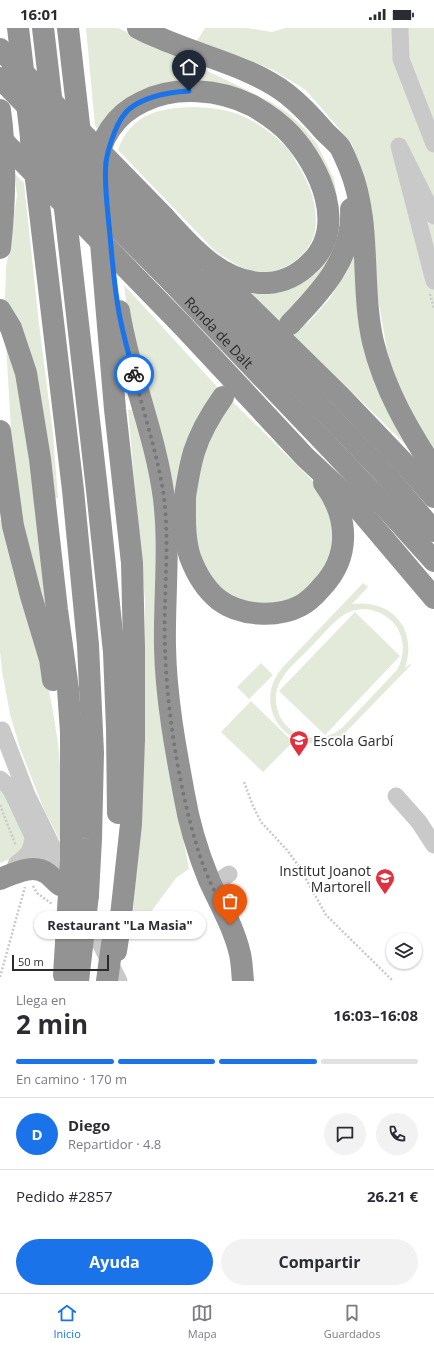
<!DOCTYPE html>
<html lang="es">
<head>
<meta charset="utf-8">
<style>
  :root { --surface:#fff; --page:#f2f2f3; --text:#2b2b33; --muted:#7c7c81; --line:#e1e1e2; --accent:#1a73e8 }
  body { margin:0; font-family:"Open Sans",sans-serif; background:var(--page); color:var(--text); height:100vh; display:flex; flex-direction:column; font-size:15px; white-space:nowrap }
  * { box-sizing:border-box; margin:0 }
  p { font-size:13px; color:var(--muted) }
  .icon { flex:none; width:22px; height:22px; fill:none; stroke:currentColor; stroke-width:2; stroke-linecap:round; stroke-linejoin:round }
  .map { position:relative; height:953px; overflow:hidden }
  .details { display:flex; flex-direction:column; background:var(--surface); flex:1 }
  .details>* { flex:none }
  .controls { position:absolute; left:386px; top:905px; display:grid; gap:8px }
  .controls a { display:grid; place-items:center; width:36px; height:36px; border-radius:50%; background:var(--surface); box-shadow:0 1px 3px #0004; font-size:20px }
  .scale { position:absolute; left:12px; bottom:10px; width:97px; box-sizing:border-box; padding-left:4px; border:2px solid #2c2c2c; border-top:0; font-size:11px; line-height:14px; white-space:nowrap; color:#2c2c2c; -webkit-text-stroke:3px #fff; paint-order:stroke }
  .pin { position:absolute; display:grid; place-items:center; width:34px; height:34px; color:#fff; margin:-41px -17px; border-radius:50% 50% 50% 0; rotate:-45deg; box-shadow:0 0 4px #0007 }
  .pin .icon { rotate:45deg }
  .courier { position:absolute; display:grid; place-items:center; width:40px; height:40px; margin:-20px; border:3px solid #1a73e8; border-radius:50%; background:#fff; color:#222; box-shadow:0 1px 5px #0007 }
  .bubble { position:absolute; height:28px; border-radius:14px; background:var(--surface); box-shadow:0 1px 3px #0004; font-size:13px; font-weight:700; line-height:28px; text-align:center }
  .headline em { font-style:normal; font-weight:700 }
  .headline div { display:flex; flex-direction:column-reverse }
  .headline { display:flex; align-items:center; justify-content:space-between; height:68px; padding:0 16px }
  h1 { font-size:26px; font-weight:700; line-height:30px }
  .bar { display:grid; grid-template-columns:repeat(4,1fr); gap:6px 4px; align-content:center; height:48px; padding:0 16px }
  .bar i { height:5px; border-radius:3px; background:var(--line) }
  .bar .current { background:var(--accent) }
  .bar p { grid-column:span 4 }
  .line { display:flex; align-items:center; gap:10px; padding:0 16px; border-top:1px solid var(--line) }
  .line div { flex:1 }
  .round { display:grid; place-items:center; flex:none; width:42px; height:42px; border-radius:21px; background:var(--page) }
  .cta { display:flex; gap:8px; margin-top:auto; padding:8px 16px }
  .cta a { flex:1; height:46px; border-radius:24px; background:var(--accent); color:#fff; font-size:16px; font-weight:700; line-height:46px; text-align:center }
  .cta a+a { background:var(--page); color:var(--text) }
  .status { display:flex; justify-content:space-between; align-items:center; height:28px; padding:0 20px; background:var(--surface); direction:ltr }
  .status svg { height:11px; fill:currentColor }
  .menu { display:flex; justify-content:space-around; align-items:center; height:56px; border-top:1px solid var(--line); background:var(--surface); font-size:11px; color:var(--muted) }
  .menu a { display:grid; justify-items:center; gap:2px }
  .menu .current { color:var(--accent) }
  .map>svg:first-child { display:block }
</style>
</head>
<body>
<div class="status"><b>16:01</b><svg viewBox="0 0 49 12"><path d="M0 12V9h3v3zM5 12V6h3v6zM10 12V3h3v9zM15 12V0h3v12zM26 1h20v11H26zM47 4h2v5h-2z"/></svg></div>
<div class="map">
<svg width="434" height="953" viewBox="0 0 434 953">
  <rect width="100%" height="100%" fill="#fff"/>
  <!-- green -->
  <path fill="#e3eada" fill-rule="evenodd" d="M 86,0 L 118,0 L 247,62 L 271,74 L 288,85 L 305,101 L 317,116 L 334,151 L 340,187 L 338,205 L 329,235 L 281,295 L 246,263 L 317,241 L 324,139 L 202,55 L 100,104 L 95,98 Z
    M 205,0 L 247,0 L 272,4 L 285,0 L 434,0 L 434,420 L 417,395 L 390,339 L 374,248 L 363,149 L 352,116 L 306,62 L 273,42 L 197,13 Z
    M 196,79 C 211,80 224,81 238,86 C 256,93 275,107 288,121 C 291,125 294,129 296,134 C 309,154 319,178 315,203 C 310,229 278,250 252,243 C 238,239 227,231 215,223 L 118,122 C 132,84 160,80 196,79 Z
    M 14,145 L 24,155 L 39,296 L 53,406 L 58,470 L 55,470 L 30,323 L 21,296 L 5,271 L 6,239 L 9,224 L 17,167 Z
    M 357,217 L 365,303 L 416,427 L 292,305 L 308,295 L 330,270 L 347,243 Z
    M 124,257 L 221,363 L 177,479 L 129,296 Z
    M 6,315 L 24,375 L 53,616 L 34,560 L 13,438 Z
    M 231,372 L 323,463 L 334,488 L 332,533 L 293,574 L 249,577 L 220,562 L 208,547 L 199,525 L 194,499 L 195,470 L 199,442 L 206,419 Z
    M 138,381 L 156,459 L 181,799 L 189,841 L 176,850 L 145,892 L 141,899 L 131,911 L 141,786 L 145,713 L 145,572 L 128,382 Z
    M 3,491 C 23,564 49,641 58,716 C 62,749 61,781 61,814 L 44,782 L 20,720 L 10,686 L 2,643 L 0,623 L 0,492 Z
    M 363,555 L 368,559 L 352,576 C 392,571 418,601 405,640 L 410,636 L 411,637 L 343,707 C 296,737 246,681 283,639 ZM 366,581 C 397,585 412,614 397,642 L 342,700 C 314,722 273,704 276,666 C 277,660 279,654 283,649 C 289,639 299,631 308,622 C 319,611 332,594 345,586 C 352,582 359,581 366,581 Z
    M 355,584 L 400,628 L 325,707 L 279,663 Z
    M 261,635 L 273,647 L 249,671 L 237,659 Z
    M 251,673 L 293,714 L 263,744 L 221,704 Z
    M 0,756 L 26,814 L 17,828 L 0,835 Z"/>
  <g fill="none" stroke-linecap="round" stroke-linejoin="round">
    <!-- path -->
    <path stroke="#c9c9c9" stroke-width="2.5" stroke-dasharray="2 2" stroke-linecap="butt" d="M 430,266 L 434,280
      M 244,754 L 253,778 L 261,794 L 287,822 L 300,840 L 326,887 L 393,953
      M 0,777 L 16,818
      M 33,858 L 37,865 L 52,876
      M 0,949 L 25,859"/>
    <!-- minor -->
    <path stroke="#c9c9c9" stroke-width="17" d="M 400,0 L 401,31 L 434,116
      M 434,188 L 399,118 L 434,253
      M 2,702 L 27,767 L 70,854
      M 0,751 L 8,758 L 12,764 L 33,809 L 57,853
      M 396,768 L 419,794 L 434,817
      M 16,836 C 28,828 32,822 33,809
      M 219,853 L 229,846
      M 84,883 L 119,953"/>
    <!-- highway -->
    <g stroke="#939393" stroke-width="22">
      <path d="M 18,0 L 73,462 L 88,617 L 93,725 L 91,811 L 88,867"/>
      <path d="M 43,0 L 53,86"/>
      <path d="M 68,0 L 81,114"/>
      <path d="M 138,0 C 145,4 152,7 160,10 C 200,28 252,39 287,66 C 301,77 313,90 325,104 C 330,109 336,114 340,119 C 344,126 347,134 350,141 C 372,196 360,257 373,314 C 384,360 408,402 434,441"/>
      <path d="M 0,82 C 6,126 5,175 0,220"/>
      <path d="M 97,141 C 98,112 116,86 142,74 C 175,57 220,61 253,78 C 267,86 281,96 291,107 C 320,139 348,199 310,235 C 299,246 284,254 268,255 C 223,257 191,219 164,189"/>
      <path d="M 63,164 L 97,462 L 114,624 L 117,701 L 118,785"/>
      <path d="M 100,203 L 115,381 L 132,535 L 134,619 L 134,712 L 131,796 L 120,897 L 116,923"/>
      <path d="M 169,224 L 260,316 L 385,446 L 434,503"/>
      <path d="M 214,244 L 340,368 L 404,435 L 434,469"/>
      <path id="s1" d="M 172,254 L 245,331 L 371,463 L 434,533"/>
      <path d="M 0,282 L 11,300 L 26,345 L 40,431 L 57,582 L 68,661 L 71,704 L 71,833"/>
      <path d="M 119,283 C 129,347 156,407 164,471 C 170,521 164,570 165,619 C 166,669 175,718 184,766 C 189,796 198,825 209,852 C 220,876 234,900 240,926 C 242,935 242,944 243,953"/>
      <path d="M 181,296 L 305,429 L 351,472 L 434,570"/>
      <path d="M 290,296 C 321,264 354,229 351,181"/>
      <path d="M 0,403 L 13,498 L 31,568 L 50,631 L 53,652"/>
      <path d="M 185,471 C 185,491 184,510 190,529 C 196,545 205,561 219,572 C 240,588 277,590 300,578 C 308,574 315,567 321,560 C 351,529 349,489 324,455"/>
      <path d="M 182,486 C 186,465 188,444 194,424 C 200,405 211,386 223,369"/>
      <path d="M 0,851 C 15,845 34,835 48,846 C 53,850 56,854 60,857"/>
    </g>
    <!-- highway-bridge -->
    <path stroke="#939393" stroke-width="22" d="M 0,21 L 164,189
      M 0,50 L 169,224
      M 0,110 L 181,296
      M 31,112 L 172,254
      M 64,947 L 71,833
      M 78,953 L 88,867
      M 107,953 L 112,916"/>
  </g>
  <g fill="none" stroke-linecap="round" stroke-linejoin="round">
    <!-- done -->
    <path stroke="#767676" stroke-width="4" stroke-dasharray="0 7.2" d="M 134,346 C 144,387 158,428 164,469 C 170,520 163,570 165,620 C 167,685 179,760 198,822 C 206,848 219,872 230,897"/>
    <!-- route -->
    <path stroke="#1a73e8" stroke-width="5" d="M 134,346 C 129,328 124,309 120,290 C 114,260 112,228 109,197 C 107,176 104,155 106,134 C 108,121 115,99 123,88 C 135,70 168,64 189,63"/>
  </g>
  <!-- icons -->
  <defs>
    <symbol id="school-pin" viewBox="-11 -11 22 30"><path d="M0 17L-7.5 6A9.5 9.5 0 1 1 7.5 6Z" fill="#e1303f" stroke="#fff"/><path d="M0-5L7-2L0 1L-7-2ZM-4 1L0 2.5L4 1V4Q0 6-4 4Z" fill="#fff"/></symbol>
  </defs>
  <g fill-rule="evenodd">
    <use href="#school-pin" x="288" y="701" width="22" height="30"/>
    <use href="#school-pin" x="374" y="839" width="22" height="30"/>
  </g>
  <g text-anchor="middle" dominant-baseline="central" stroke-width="4" stroke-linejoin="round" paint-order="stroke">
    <!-- street labels -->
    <g font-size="14" fill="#2c2c2c" stroke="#fff">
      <text stroke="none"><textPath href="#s1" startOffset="69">Ronda de Dalt</textPath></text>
    </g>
    <!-- poi labels -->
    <g font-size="14" fill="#2c2c2c" stroke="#fff" text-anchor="start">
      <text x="313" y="712">Escola Garbí</text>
      <text x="371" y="842" text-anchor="end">Institut Joanot<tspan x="371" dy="16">Martorell</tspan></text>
    </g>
  </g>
</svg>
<div class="controls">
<a><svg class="icon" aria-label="layers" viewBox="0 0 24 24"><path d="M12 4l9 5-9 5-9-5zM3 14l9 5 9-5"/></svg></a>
</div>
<div class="scale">50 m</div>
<div class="pin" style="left:230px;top:897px;background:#ea580c"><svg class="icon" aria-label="bag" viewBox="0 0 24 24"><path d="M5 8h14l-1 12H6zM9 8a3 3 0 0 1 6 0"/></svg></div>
<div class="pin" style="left:189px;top:63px;background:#1f2937"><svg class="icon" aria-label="home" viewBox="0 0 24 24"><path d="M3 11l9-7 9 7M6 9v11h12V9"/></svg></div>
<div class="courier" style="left:134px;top:346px"><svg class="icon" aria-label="bike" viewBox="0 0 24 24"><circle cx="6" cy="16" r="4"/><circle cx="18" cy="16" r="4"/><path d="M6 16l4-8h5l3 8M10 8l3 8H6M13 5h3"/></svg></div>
<div class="bubble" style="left:34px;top:883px;width:172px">Restaurant &quot;La Masia&quot;</div>
</div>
<section class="details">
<div class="headline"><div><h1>2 min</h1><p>Llega en</p></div><em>16:03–16:08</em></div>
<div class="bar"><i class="current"></i><i class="current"></i><i class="current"></i><i></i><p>En camino · 170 m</p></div>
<div class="line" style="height:72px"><b class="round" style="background:var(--accent);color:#fff">D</b><div><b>Diego</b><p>Repartidor · 4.8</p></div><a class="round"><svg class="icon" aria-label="chat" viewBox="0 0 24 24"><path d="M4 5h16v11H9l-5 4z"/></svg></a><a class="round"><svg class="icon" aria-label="phone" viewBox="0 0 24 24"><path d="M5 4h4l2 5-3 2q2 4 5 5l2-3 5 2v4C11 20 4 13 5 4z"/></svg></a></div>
<div class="line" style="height:52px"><div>Pedido #2857</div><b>26.21 €</b></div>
<div class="cta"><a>Ayuda</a><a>Compartir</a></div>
</section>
<nav class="menu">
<a class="current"><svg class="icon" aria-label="home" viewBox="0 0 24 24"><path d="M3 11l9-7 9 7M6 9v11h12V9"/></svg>Inicio</a>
<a><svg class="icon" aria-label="map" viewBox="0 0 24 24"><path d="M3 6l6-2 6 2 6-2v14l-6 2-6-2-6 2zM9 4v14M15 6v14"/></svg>Mapa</a>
<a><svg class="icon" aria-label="saved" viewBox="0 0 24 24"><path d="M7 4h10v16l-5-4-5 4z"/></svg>Guardados</a>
</nav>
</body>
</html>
